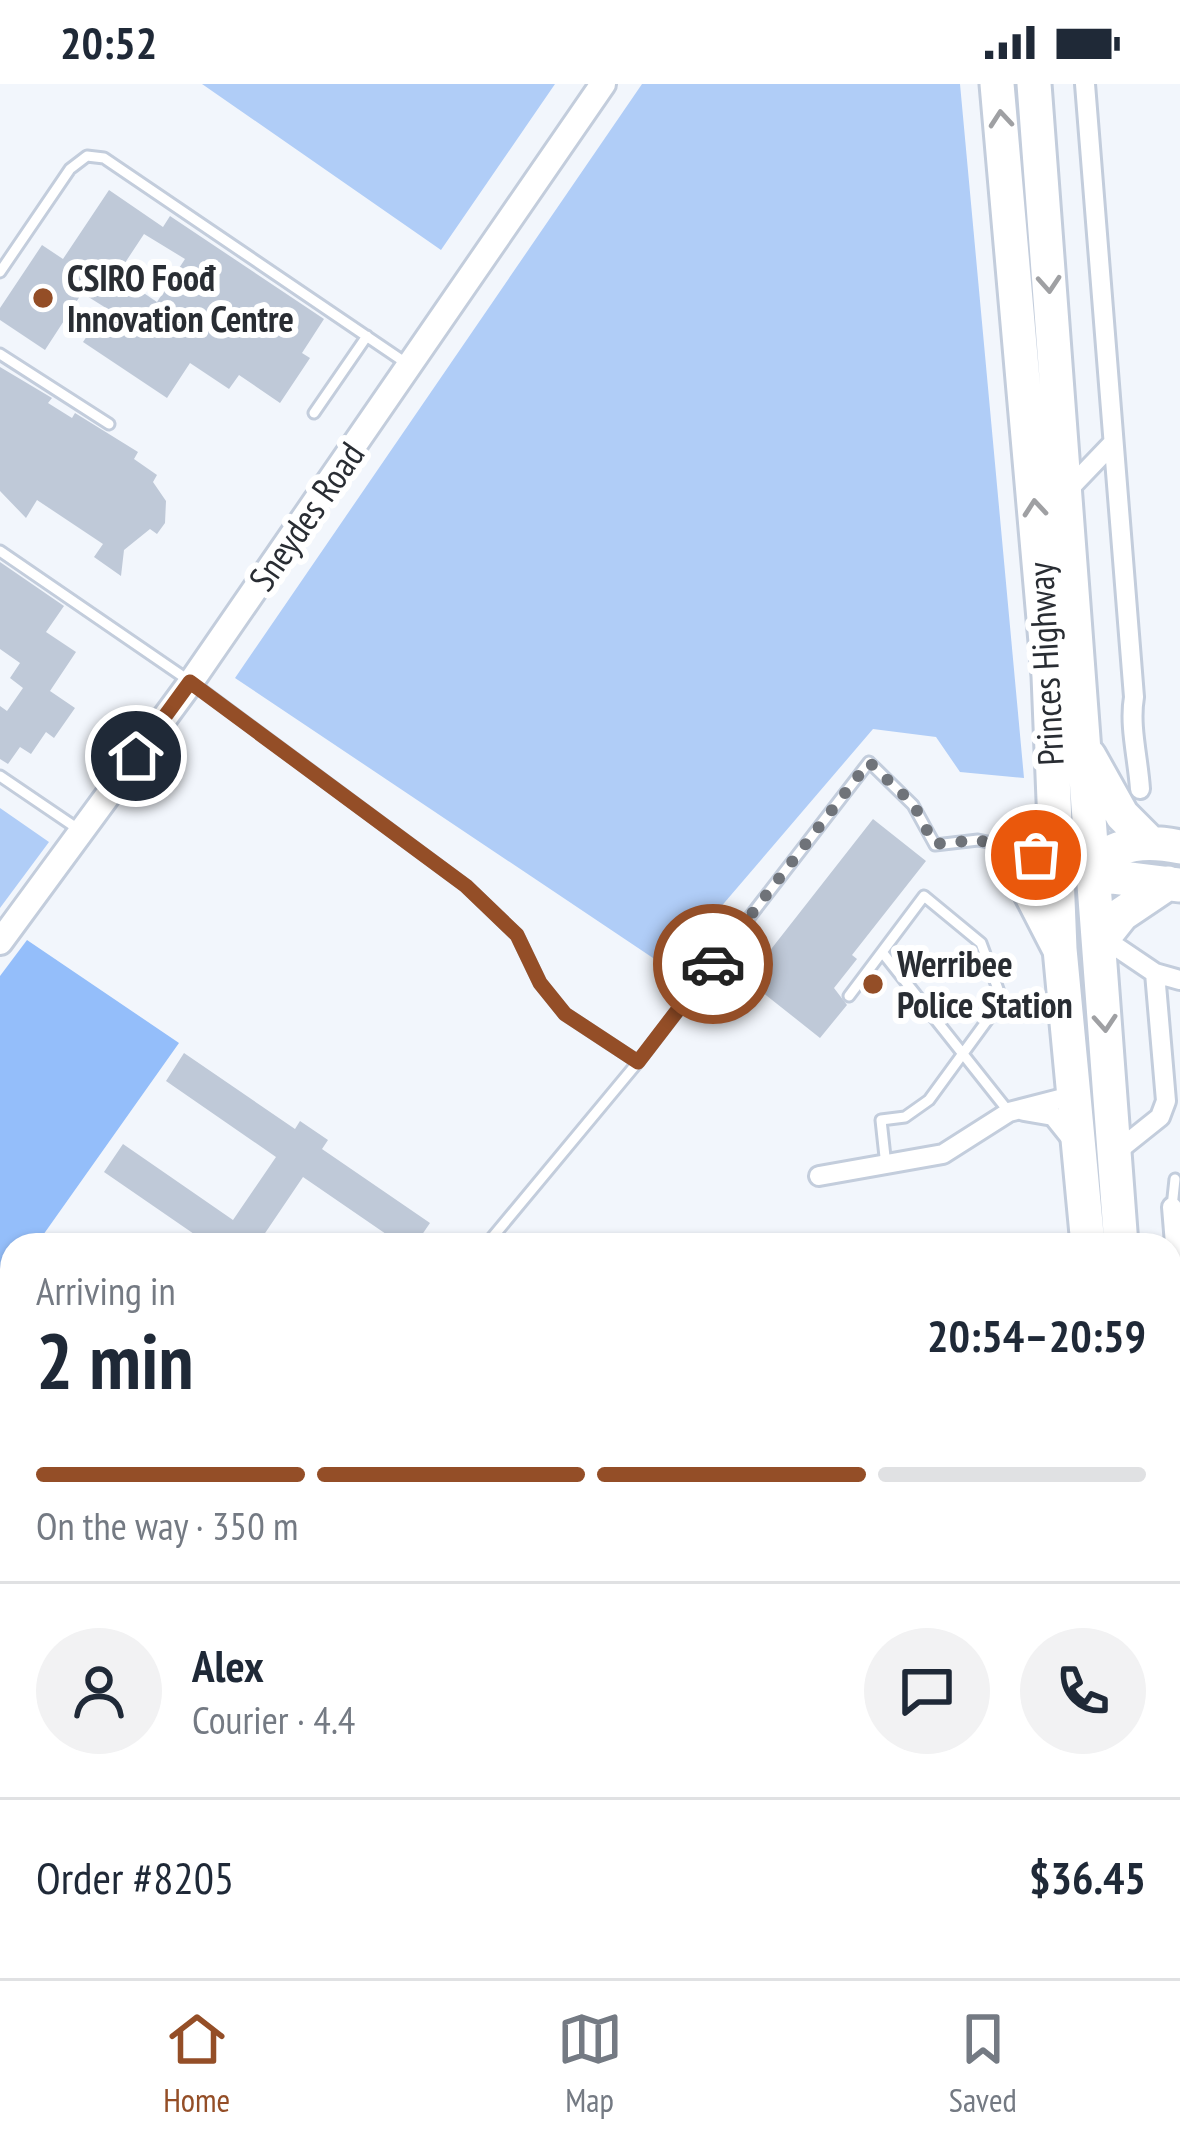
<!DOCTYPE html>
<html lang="en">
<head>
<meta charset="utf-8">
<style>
  :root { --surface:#fff; --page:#f2f2f3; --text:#1f2937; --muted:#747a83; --line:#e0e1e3; --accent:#944e27 }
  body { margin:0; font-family:"PT Sans Narrow",sans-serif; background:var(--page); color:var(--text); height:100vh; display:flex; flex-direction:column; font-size:45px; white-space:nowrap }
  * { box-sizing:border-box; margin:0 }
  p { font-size:39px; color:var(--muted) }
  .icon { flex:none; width:66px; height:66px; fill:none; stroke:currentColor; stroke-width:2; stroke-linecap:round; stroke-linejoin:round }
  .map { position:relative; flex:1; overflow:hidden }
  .drawer { position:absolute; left:0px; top:1149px; width:1182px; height:747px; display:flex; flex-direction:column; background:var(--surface); border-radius:36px 36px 0 0; box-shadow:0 3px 9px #0004 }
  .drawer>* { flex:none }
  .pin { position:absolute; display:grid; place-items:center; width:102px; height:102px; color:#fff; margin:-51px; border:6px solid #fff; border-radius:50%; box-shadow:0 3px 12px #0007 }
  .courier { position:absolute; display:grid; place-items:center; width:120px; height:120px; margin:-60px; border:9px solid #944e27; border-radius:50%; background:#fff; color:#222; box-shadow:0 3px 15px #0007 }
  .head em { font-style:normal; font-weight:600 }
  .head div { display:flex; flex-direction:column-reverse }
  .head { display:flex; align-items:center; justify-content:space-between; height:204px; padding:0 36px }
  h1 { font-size:78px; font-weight:600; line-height:90px }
  .bar { display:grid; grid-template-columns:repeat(4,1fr); gap:18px 12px; align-content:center; height:144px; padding:0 36px }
  .bar i { height:15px; border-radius:9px; background:var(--line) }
  .bar .active { background:var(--accent) }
  .bar p { grid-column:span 4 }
  .line { display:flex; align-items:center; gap:30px; padding:0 36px; border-top:3px solid var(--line) }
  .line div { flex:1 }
  .round { display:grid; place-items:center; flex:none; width:126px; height:126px; border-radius:63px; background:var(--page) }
  .status { display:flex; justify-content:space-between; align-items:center; height:84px; padding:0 60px; background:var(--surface); direction:ltr }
  .status svg { height:33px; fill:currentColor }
  .tab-bar { display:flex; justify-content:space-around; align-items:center; height:168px; border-top:3px solid var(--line); background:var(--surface); font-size:33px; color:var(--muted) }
  .tab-bar a { display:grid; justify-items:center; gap:6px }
  .tab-bar .active { color:var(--accent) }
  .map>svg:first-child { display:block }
</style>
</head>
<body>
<div class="status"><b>20:52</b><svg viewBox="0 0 49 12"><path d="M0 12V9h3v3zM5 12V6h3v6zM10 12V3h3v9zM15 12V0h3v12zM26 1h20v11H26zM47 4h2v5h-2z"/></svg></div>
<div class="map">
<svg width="1180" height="1894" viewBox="0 0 1180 1894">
  <rect width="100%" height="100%" fill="#f2f6fc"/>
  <!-- green -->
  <path fill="#b0cdf7" d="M 202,0 L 555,0 L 441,166 Z
    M 642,0 L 960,0 L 1024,694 L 960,688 L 936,653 L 873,645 L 719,825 L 656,876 L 235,594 Z
    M 0,724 L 49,758 L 0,824 Z"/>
  <!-- forest -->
  <path fill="#94befa" d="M 27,856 L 179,959 L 36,1161 L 12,1161 L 12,1195 L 0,1212 L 0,892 Z"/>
  <!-- building -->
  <path fill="#bfc9d8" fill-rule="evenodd" d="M 109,106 L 163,143 L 170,132 L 324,235 L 302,269 L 310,274 L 280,319 L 239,291 L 229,305 L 190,279 L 167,314 L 83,258 L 106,224 L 82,209 L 45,266 L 0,236 L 0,224 L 42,161 L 63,175 ZM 144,150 L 185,175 L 157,218 L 117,191 Z
    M 0,283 L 52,314 L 48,319 L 72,334 L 75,329 L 138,368 L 134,375 L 157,391 L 153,398 L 166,417 L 165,439 L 157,450 L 150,445 L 124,466 L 121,492 L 94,473 L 103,460 L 37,416 L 26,434 L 0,407 Z
    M 0,478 L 64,522 L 46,548 L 76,568 L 50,607 L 75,624 L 54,654 L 46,648 L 31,670 L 20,663 L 8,680 L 0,675 L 0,622 L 7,627 L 23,604 L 10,594 L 20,579 L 0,565 Z
    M 873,735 L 926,777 L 852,871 L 857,875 L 834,904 L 847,921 L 820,954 L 747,896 Z
    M 184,969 L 295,1045 L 300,1037 L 328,1056 L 322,1065 L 430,1139 L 415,1161 L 402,1161 L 303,1093 L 257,1161 L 210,1161 L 104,1088 L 123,1060 L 233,1136 L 276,1073 L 166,997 Z"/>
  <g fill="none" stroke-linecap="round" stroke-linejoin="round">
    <defs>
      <path id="lane" d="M 0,188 L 70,85 L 87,72 L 104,74 L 406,279
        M 0,270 L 109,340
        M 314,329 L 367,252
        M 0,467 L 191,598 L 466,802 L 517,851 L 540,899 L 565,930 L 638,978
        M 0,692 L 81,747
        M 882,868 L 1009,1028
        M 849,912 L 924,812 L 981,859 L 1002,916 L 929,1016 L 905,1033 L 881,1036 L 886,1082
        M 1172,1123 L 1175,1095
        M 486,1161 L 638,978 L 869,678 L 913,721 L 935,761 L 978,756 L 1002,761
        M 0,1312 L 12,1320
        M 0,1725 L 12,1707
        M 824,1884 L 838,1894
        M 506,1894 L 513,1884"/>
      <path id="street" d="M 1085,0 L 1134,613 C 1129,642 1138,674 1140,705
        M 1066,408 L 1112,360
        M 1099,859 L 1118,864 L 1155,889 L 1166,1017 L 1160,1033 L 1115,1069
        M 1155,889 L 1180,896
        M 1024,1027 L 1053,1032 L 1073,1057
        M 819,1092 L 943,1070 L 1009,1028 L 1075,1011
        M 1172,1123 L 1180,1221
        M 1170,1416 L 1180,1415"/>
      <path id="secondary" d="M 0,858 L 191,598 L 603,0"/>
      <path id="highway" d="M 997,0 L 1049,592 L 1060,865 L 1088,1161
        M 1034,0 L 1121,1161
        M 1089,672 L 1122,731 L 1149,758
        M 1007,763 L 1059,864
        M 1078,779 L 1093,780 L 1113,793 L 1180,801
        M 1093,780 C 1118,758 1148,756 1180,763
        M 1099,859 L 1122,830 L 1168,799
        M 1170,1798 L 1178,1894
        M 1142,1884 L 1143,1894"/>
    </defs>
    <!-- lane casing -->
    <use href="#lane" stroke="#c3cddc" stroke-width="15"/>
    <!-- street casing -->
    <use href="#street" stroke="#c3cddc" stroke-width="24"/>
    <!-- secondary casing -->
    <use href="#secondary" stroke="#c3cddc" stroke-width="30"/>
    <!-- highway casing -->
    <use href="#highway" stroke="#c3cddc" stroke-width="39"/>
    <!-- lane -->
    <use href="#lane" stroke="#fff" stroke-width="9"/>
    <!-- street -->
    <use href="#street" stroke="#fff" stroke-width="18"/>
    <!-- secondary -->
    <use href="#secondary" stroke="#fff" stroke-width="24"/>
    <!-- highway -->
    <use href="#highway" stroke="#fff" stroke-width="33"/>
  </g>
  <!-- one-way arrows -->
  <defs><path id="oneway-chevron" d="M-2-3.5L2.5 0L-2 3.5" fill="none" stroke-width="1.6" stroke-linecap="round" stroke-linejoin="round" transform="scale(3)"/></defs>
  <g stroke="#9fa0a3">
    <use href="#oneway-chevron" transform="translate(1001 35) rotate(-95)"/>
    <use href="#oneway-chevron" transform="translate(1049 200) rotate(86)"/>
    <use href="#oneway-chevron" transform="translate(1035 424) rotate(-95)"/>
    <use href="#oneway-chevron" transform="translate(1105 939) rotate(86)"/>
  </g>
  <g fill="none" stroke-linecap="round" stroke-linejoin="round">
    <!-- done -->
    <path stroke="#6f7379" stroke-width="12" stroke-dasharray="0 21.6" d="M 713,880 L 869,678 L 914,721 L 934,760 L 978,756 L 1036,771"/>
    <!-- route -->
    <path stroke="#944e27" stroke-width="15" d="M 136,672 L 190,598 L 466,802 L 517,851 L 540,899 L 565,930 L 638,978 L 713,880"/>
  </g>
  <!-- markers -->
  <g fill="#944e27" stroke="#fff" stroke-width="4.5">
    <circle cx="43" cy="214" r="12"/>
    <circle cx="873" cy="900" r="12"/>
  </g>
  <g text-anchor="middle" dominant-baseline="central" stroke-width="12" stroke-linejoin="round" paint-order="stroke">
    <!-- poi labels -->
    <g font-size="36" font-weight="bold" fill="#292d33" stroke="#fff" text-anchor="start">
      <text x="67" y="193">CSIRO Foođ<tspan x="67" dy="41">Innovation Centre</tspan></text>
      <text x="897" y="879">Werribee<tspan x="897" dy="41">Police Station</tspan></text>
    </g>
    <!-- street labels -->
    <g font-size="36" fill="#292d33" stroke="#fff">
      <text transform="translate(306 432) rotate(-55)">Sneydes Road</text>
      <text transform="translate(1045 580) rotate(-93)">Princes Highway</text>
    </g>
  </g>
</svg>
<div class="pin" style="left:1036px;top:771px;background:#ea580c"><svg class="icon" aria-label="bag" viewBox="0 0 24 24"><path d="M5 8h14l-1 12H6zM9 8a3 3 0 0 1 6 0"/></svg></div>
<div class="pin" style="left:136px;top:672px;background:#1f2937"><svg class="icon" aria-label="home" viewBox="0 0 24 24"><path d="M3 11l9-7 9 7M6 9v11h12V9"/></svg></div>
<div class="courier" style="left:713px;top:880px"><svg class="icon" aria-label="car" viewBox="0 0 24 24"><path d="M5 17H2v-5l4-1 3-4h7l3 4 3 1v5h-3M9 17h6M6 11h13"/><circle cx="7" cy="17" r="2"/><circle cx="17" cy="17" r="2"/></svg></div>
<section class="drawer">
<div class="head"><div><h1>2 min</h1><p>Arriving in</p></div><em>20:54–20:59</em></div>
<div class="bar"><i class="active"></i><i class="active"></i><i class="active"></i><i></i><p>On the way · 350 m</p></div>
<div class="line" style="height:216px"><a class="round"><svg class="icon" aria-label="person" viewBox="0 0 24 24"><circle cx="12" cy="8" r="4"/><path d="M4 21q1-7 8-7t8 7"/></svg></a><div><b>Alex</b><p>Courier · 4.4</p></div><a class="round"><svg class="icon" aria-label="chat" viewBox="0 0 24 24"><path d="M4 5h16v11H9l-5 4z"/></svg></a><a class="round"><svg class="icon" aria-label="phone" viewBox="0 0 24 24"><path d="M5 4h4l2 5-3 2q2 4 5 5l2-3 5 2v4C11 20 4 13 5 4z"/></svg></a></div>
<div class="line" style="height:156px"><div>Order #8205</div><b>$36.45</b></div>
</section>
</div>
<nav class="tab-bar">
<a class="active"><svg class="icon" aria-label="home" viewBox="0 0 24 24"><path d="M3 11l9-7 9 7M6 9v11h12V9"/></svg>Home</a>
<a><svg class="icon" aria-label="map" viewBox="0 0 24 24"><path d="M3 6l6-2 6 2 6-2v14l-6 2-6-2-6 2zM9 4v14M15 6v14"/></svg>Map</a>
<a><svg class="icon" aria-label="saved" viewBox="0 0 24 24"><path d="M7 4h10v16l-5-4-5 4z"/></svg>Saved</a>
</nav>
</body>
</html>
